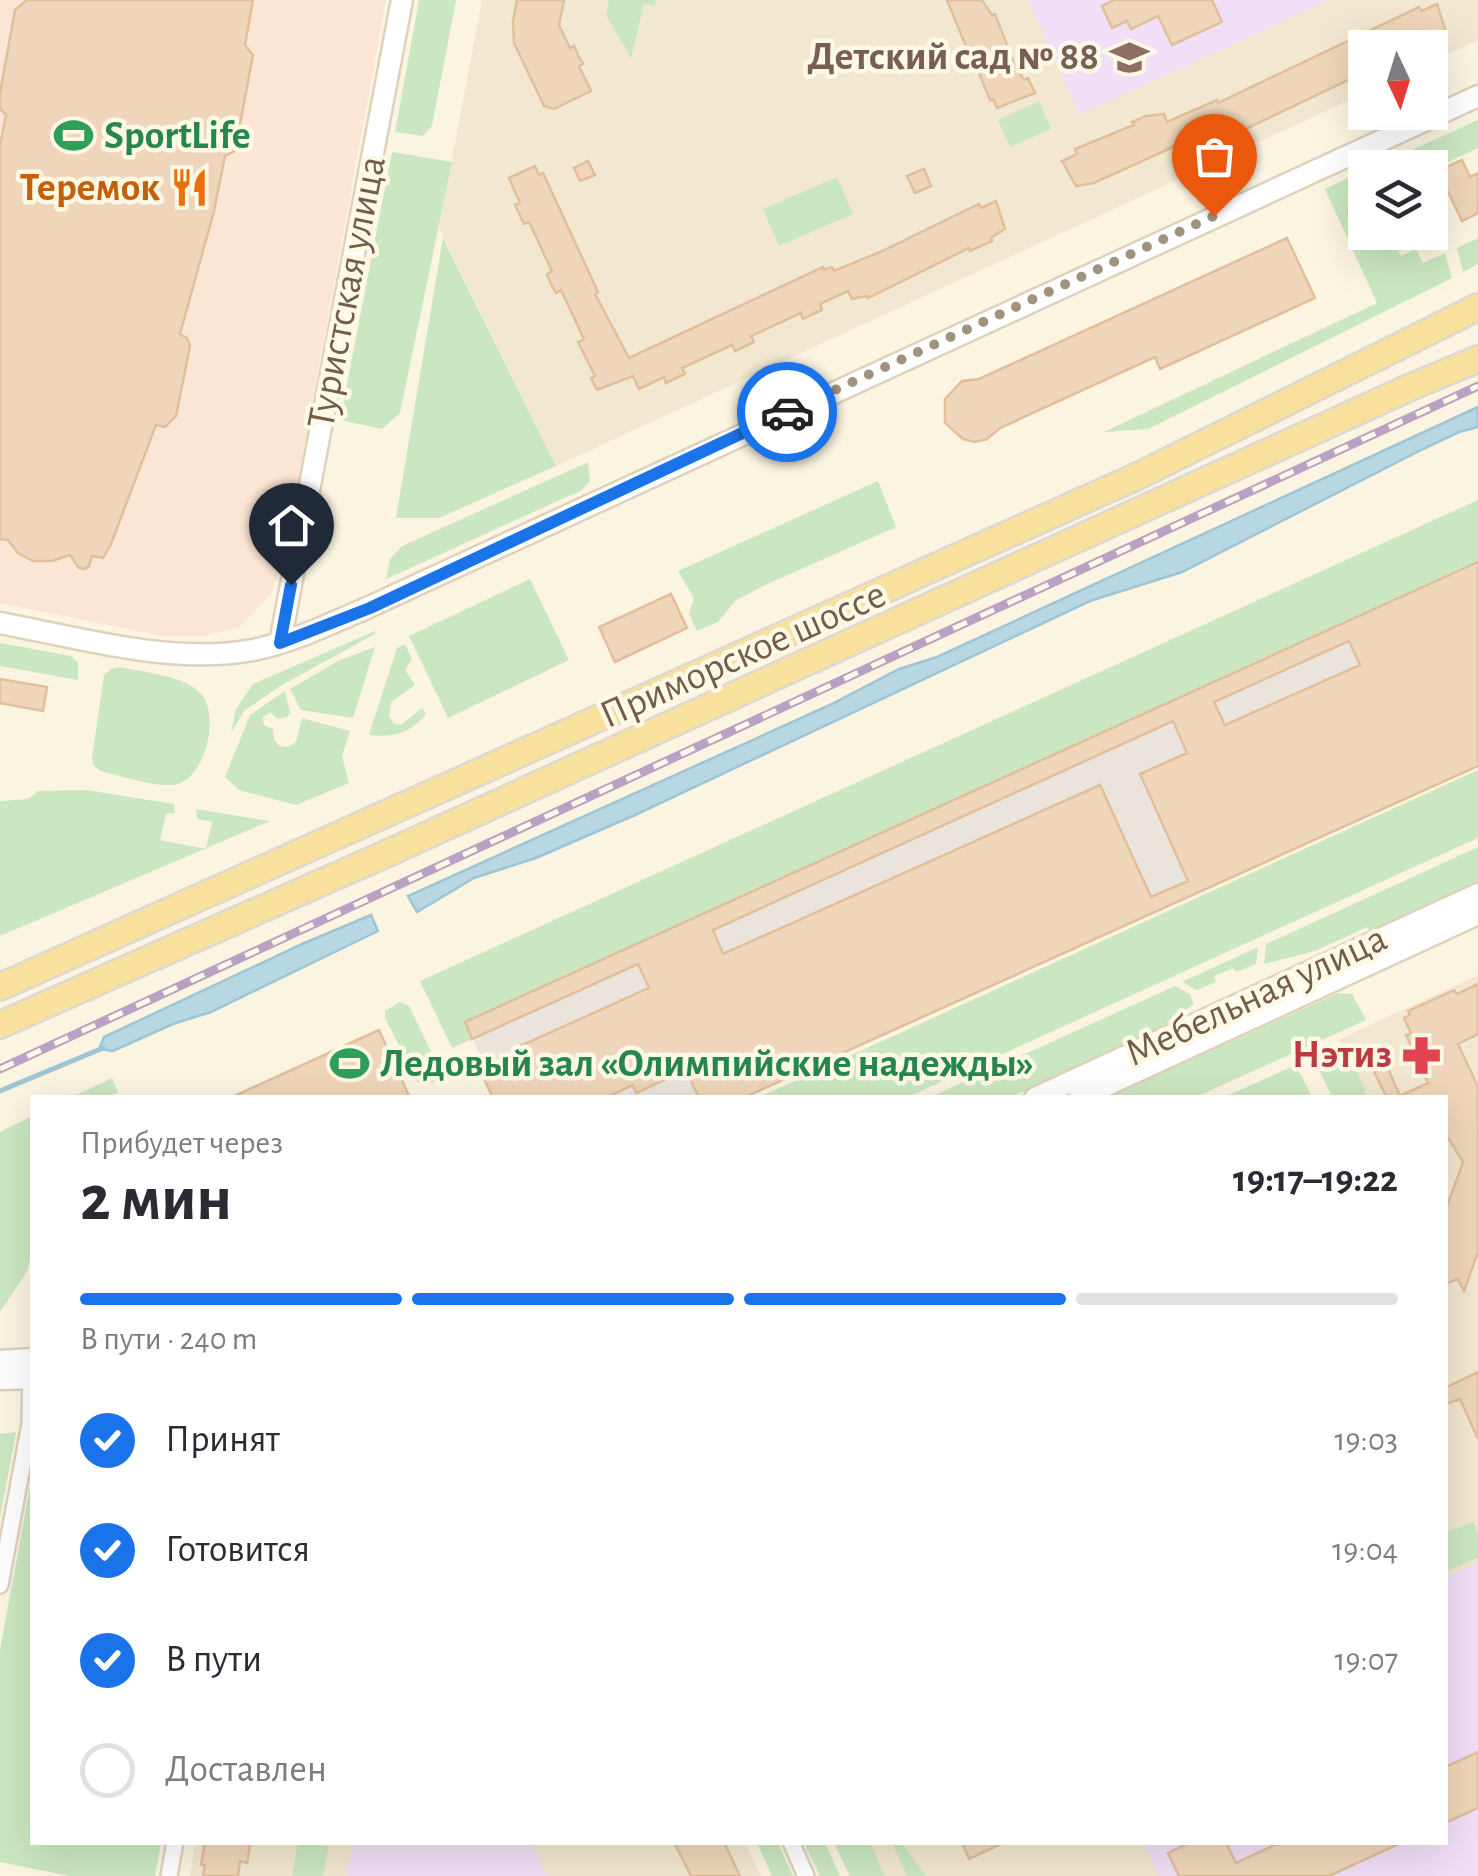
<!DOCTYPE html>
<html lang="ru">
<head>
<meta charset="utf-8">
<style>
  :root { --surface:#fff; --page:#f7f7f7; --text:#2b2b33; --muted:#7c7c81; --line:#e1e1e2; --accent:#1a73e8 }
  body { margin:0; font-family:"Alegreya Sans",sans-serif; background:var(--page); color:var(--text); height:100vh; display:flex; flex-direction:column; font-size:38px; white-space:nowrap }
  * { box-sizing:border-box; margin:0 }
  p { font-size:32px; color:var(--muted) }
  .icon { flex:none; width:55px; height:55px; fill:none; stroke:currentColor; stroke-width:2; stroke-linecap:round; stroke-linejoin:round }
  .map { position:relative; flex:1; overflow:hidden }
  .panel { position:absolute; left:30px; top:1095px; width:1418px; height:750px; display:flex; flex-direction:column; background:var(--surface); border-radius:0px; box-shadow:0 10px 40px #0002 }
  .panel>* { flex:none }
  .needle { width:65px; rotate:176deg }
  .fabs { position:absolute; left:1348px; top:30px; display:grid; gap:20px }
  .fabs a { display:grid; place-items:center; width:100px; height:100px; border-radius:0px; background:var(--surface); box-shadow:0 10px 40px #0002; font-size:50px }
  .pin { position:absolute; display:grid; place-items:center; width:85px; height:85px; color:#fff; margin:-102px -42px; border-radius:50% 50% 50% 0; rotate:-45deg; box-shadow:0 0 10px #0007 }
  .pin .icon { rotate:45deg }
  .courier { position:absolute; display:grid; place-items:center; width:100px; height:100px; margin:-50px; border:8px solid #1a73e8; border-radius:50%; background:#fff; color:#222; box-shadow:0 2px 12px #0007 }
  .overview em { font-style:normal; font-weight:700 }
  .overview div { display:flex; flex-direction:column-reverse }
  .overview { display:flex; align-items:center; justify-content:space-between; height:170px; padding:0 50px }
  h1 { font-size:65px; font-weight:700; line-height:75px }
  .bar { display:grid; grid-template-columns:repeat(4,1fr); gap:15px 10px; align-content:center; height:120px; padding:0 50px }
  .bar i { height:12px; border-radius:8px; background:var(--line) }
  .bar .on { background:var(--accent) }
  .bar p { grid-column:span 4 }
  ol { padding:0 50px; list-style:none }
  li { display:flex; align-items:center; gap:30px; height:110px }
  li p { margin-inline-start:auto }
  li .icon { padding:10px; border-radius:50%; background:var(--accent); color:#fff; stroke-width:4 }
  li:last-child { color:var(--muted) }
  li i { width:55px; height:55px; border:5px solid var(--line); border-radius:50% }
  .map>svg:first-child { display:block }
</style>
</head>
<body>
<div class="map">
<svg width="1478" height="1876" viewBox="0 0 1478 1876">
  <rect width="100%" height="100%" fill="#fbf4e1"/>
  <!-- residential -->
  <path fill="#f2e7d0" d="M 482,0 L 1478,0 L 1478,40 L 1430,63 L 1430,48 L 1365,48 L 1365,93 L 556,466 L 439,228 Z
    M 1478,975 L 1478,1876 L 850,1876 L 834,1843 L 1445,1842 L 1445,1098 L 1362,1097 L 1362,1091 L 1338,1040 Z
    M 195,1842 L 745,1843 L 761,1876 L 190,1876 Z"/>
  <!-- commercial -->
  <path fill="#fbe5d5" d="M 0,0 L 386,0 L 284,557 L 271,594 L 239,627 L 204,636 L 163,636 L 0,603 Z"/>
  <!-- industrial -->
  <path fill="#eae4dc" d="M 1478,562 L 1478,767 L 744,1097 L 493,1097 L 474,1059 L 480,1055 L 465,1022 Z"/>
  <!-- education -->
  <path fill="#f1def7" d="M 1029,0 L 1329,0 L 1079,115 Z
    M 1478,1563 L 1478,1876 L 1159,1876 L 1144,1843 L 1445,1842 L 1445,1577 Z
    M 353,1843 L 531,1843 L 546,1876 L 347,1876 Z"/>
  <!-- green -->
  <path fill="#cbe7c1" d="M 419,0 L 456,0 L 432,126 L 423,136 L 395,132 Z
    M 609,0 L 656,0 L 655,6 L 644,4 L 631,58 L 606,15 Z
    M 1039,101 L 1051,129 L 1010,147 L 998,120 Z
    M 1478,120 L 1478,148 L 1431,170 L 1411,163 L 1410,154 L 1414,149 Z
    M 392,152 L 452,162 L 400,413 L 382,429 L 340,420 Z
    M 1365,170 L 1365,232 L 1390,233 L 1401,256 L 1416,249 L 1423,263 L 1445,253 L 1452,278 L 1148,429 L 1104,432 L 1377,303 L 1325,189 Z
    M 837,177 L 853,214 L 779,246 L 763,209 Z
    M 443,238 L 556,466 L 439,518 L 396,518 Z
    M 1478,238 L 1478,264 L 1463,272 L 1457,248 Z
    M 588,462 L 590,481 L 582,490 L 386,579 L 390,559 L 402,546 Z
    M 878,481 L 896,527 L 763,586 L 735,601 L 718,622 L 697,631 L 689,614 L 694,598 L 678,571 Z
    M 1478,500 L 1478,562 L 466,1022 L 472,1039 L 452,1048 L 420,981 Z
    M 530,579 L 569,660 L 448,718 L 409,636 Z
    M 375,631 L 375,634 L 280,686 L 244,711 L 231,733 L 236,709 L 253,684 Z
    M 0,643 L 71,656 L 78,663 L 78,680 L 0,666 Z
    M 405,644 L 412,659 L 405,670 L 415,685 L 391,702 L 389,716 L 394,724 L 401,725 L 422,708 L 426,714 C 411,733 393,738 369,735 L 397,648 Z
    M 375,647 L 353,718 L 301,710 L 290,689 L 338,661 Z
    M 120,667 C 144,673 186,675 202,695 C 220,717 205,784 171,785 C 149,786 122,776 101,771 L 93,765 L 92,758 L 104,675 L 111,669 Z
    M 285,691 L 290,713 L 287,717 L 278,719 L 270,712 L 262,718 L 265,726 L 273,729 L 274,740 L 279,746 L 288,747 L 296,742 L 302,718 L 350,731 L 342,756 L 349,783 L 296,805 L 239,790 L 225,777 L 250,715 Z
    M 1478,770 L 1478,838 L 908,1097 L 759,1097 Z
    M 86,790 L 174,804 L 175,813 L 166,814 L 160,840 L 206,849 L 212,822 L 197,819 L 196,809 L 270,821 L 0,936 L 0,801 L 28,799 L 38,791 Z
    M 1478,847 L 1478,883 L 1370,933 L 1367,927 L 1315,951 L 1264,964 L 1266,944 Z
    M 1258,947 L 1256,964 L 1236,972 L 1233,968 L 1214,976 L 1216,982 L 1197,990 L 1182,982 Z
    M 1175,986 L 1190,994 L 1194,1004 L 1151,1034 L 1011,1097 L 930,1097 Z
    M 1338,993 L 1352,994 L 1366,1020 L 1196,1097 L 1109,1097 Z
    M 400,1002 L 409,1006 L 441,1072 L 438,1080 L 428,1085 L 418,1083 L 385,1018 L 385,1011 Z
    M 1343,1043 L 1365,1089 L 1365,1097 L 1332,1097 L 1313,1057 Z
    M 1296,1065 L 1312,1097 L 1224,1097 Z
    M 112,1078 L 118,1093 L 103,1097 L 72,1097 Z
    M 32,1116 L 32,1253 L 26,1273 L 0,1312 L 0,1132 Z
    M 16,1432 L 0,1518 L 0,1434 Z
    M 32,1476 L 32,1842 L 161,1843 L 155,1876 L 69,1876 L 0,1862 L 0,1650 Z
    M 1473,1522 L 1478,1532 L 1478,1558 L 1445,1572 L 1445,1533 Z
    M 298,1843 L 329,1846 L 323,1876 L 292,1876 Z
    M 757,1843 L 778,1843 L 793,1876 L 772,1876 Z
    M 804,1843 L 825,1843 L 840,1876 L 820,1876 Z
    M 834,1843 L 870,1843 L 885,1876 L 850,1876 Z
    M 892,1843 L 902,1843 L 926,1876 L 907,1876 Z"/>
  <!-- water -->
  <path fill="#b7d7e3" stroke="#9ec5d4" stroke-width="2.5" d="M 1478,407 L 1478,427 L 1459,432 L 1423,449 L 1182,572 L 1090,601 L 635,815 L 536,858 L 474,878 L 417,912 L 408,896 L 832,704 L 899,669 L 937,657 Z
    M 371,915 L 378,931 L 211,1012 L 173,1024 L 113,1051 L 99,1049 L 104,1037 L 302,944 Z"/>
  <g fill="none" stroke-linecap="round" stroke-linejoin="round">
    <!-- stream -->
    <path stroke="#9ec5d4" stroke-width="5" d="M 0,1091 L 103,1048"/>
  </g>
  <!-- building -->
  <path fill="#efd6ba" stroke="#e1bf9b" stroke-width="2.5" fill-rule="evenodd" d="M 27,0 L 253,0 L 245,45 L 253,55 L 235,151 L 225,156 L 214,211 L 180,334 L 187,338 L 190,346 L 176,416 L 165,427 L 156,425 L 111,544 L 103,558 L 92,556 L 89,566 L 85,569 L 79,568 L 70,555 L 52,561 L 33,561 L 18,553 L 8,540 L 0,539 L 0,146 L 6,115 L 0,109 L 0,93 L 15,10 Z
    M 517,0 L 564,0 L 559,25 L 570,48 L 574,46 L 578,55 L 583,64 L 579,66 L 591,91 L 554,109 L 544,106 L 514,43 L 513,21 Z
    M 947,0 L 982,0 L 992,15 L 995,14 L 1015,66 L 1024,80 L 1028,78 L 1035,93 L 997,108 L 993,99 L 990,100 L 969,48 L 967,49 Z
    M 1114,0 L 1212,0 L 1222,22 L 1172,45 L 1158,16 L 1131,29 L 1127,21 L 1112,28 L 1102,6 Z
    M 1437,4 L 1446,32 L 1431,42 L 1433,44 L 1425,48 L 1365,48 L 1365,72 L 1206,148 L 1205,145 L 1190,149 L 1186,141 L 1094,183 L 1076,186 L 1062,161 L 1077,154 L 1075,149 L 1134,125 L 1132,122 L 1146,116 L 1164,114 L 1167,122 L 1217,100 L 1218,103 L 1419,7 L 1422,11 Z
    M 1462,160 L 1470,177 L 1478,173 L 1478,213 L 1462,221 L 1438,171 Z
    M 588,161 L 595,175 L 580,181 L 574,168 Z
    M 535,166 L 539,175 L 543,173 L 598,292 L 595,294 L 629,358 L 823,267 L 824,270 L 832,267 L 834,271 L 880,252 L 979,204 L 981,208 L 996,201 L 1005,229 L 991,238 L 992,241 L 970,251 L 969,248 L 868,298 L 867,296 L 852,299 L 848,291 L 820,304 L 822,310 L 813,314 L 803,319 L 801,313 L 751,336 L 754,342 L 735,351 L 732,345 L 682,368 L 685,374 L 666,383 L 664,377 L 639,389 L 633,376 L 597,390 L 591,378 L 595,376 L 578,342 L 584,339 L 561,290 L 556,293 L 551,284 L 547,274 L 552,271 L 529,222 L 524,224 L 515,205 L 520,203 L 509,178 Z
    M 924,169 L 931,186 L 915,193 L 907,176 Z
    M 1287,238 L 1315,298 L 1160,369 L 1155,357 L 1000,428 L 987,439 L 975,442 L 963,439 L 945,423 L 945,399 L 962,381 L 979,379 Z
    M 1478,562 L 1478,766 L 743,1098 L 699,1098 L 686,1070 L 636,1093 L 633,1085 L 605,1098 L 493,1098 L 485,1081 L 524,1062 L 518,1047 L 649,988 L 638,964 L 472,1039 L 465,1022 ZM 1349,641 L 1360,665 L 1225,725 L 1214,702 ZM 1173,721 L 1187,753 L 1140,774 L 1188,881 L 1151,897 L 1100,785 L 723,954 L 713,930 Z
    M 671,594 L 687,628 L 615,662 L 599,627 Z
    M 0,679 L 47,687 L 43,711 L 0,703 Z
    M 1478,984 L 1478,1034 L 1458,1044 L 1478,1087 L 1478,1252 L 1464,1291 L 1458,1279 L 1445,1284 L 1445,1212 L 1463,1162 L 1445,1133 L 1445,1098 L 1387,1098 L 1366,1055 L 1379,1048 L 1400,1096 L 1428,1083 L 1406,1035 L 1411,1033 L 1404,1018 L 1410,1015 L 1408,1011 L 1454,990 L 1457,994 Z
    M 379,1030 L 410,1098 L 230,1098 Z
    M 1478,1372 L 1478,1439 L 1460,1399 L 1445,1404 L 1445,1388 Z
    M 1478,1752 L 1478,1808 L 1445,1823 L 1445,1767 Z
    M 205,1842 L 244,1842 L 250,1846 L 247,1863 L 240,1861 L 238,1876 L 203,1876 L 205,1865 L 201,1865 Z
    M 674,1842 L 724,1842 L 740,1876 L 691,1876 Z
    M 962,1842 L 1005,1842 L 969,1859 Z
    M 1191,1842 L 1226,1842 L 1236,1863 L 1281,1842 L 1403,1842 L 1329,1876 L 1179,1876 L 1168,1853 Z"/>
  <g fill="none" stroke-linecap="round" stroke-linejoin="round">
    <defs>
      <path id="minor" d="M 0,1585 L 30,1424 L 31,1367
        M 791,1842 L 806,1876
        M 169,1876 L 175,1842"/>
      <path id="tertiary" d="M 0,623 C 81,638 171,665 253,650 C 293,642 332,623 369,607 L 1478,96
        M 280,643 L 402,0
        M 1035,1098 L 1478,894
        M 1079,1098 L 1478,914
        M 0,1361 L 32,1359
        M 0,1379 L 32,1378"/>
      <path id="primary" d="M 0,987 L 1140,475 L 1478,307
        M 0,1025 L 388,853 L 1413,386 L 1478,359"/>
    </defs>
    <!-- minor casing -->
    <use href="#minor" stroke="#dfd1be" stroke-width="20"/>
    <!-- tertiary casing -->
    <use href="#tertiary" stroke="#dfd1be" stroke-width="25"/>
    <!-- primary casing -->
    <use href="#primary" stroke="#ddd8d3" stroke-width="30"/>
    <!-- minor -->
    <use href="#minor" stroke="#fff" stroke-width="15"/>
    <!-- tertiary -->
    <use href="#tertiary" stroke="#fff" stroke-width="20"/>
    <!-- primary -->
    <use href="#primary" stroke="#f7e19c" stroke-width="25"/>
    <defs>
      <path id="rail" d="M 0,1069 L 1478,386"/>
    </defs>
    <!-- rail casing -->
    <use href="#rail" stroke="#b8a1c3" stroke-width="9"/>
    <!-- rail -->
    <use href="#rail" stroke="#fef8e7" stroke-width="5" stroke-dasharray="15" stroke-linecap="butt"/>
  </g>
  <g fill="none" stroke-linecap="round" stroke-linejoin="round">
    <!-- done -->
    <path stroke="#a1927e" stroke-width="10" stroke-dasharray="0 18" d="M 787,412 L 1214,216"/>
    <!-- route -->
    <path stroke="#1a73e8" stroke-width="12" d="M 291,585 L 280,643 L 370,608 L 787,412"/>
  </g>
  <!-- icons -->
  <defs>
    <symbol id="school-bare" viewBox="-9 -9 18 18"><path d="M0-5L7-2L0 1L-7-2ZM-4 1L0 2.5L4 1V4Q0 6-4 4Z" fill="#8d6e63" stroke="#fef8e7" stroke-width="2.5" paint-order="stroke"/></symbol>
    <symbol id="stadium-bare" viewBox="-9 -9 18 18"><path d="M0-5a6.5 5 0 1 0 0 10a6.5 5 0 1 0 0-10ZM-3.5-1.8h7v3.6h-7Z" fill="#2e9e5b" stroke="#fef8e7" stroke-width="2.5" paint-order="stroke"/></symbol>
    <symbol id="restaurant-bare" viewBox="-9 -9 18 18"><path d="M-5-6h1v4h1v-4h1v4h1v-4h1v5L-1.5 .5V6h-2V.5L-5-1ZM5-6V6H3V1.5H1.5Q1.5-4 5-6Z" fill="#e8710a" stroke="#fef8e7" stroke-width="2.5" paint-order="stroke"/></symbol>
    <symbol id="pharmacy-bare" viewBox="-9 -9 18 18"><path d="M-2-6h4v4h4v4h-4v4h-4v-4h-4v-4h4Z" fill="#e0444e" stroke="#fef8e7" stroke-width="2.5" paint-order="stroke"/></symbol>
  </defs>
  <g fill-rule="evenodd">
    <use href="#school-bare" x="1102" y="30" width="55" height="55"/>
    <use href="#stadium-bare" x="46" y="108" width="55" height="55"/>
    <use href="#restaurant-bare" x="162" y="160" width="55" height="55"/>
    <use href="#pharmacy-bare" x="1394" y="1028" width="55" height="55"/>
    <use href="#stadium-bare" x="322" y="1036" width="55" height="55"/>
  </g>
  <g text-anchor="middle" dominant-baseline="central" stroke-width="9" stroke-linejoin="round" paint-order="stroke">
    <!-- education labels -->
    <g font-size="40" font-weight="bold" fill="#785e54" stroke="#fef8e7" text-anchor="end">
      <text x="1099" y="57">Детский сад № 88</text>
    </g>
    <!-- leisure labels -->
    <g font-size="40" font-weight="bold" fill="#27864d" stroke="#fef8e7" text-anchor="start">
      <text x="104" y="136">SportLife</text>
      <text x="380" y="1064">Ледовый зал «Олимпийские надежды»</text>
    </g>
    <!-- food labels -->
    <g font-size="40" font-weight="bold" fill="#c56008" stroke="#fef8e7" text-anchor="end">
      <text x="160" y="188">Теремок</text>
    </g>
    <!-- street labels -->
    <g font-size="40" fill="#715d49" stroke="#fef8e7">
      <text transform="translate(347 292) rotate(-79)">Туристская улица</text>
      <text transform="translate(743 655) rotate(-24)">Приморское шоссе</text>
      <text transform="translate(1256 996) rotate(-25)">Мебельная улица</text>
    </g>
    <!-- health labels -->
    <g font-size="40" font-weight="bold" fill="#be3a42" stroke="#fef8e7" text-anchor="end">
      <text x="1392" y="1055">Нэтиз</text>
    </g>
  </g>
</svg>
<div class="fabs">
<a><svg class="needle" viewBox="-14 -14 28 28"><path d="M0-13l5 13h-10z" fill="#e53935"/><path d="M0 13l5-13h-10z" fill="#7c7c81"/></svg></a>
<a><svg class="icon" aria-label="layers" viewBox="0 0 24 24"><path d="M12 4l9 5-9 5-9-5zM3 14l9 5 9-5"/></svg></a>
</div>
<div class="pin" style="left:1214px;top:216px;background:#ea580c"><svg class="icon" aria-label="bag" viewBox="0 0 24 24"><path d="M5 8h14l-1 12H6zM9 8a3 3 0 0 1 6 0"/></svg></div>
<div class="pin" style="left:291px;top:585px;background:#1f2937"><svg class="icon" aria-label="home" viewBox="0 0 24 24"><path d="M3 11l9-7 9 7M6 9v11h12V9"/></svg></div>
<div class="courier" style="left:787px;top:412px"><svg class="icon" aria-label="car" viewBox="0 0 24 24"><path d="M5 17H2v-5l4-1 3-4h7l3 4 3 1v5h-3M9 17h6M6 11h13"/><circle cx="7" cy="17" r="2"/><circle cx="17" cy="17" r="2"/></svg></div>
<section class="panel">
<div class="overview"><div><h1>2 мин</h1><p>Прибудет через</p></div><em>19:17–19:22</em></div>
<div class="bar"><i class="on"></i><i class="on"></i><i class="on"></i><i></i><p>В пути · 240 m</p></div>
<ol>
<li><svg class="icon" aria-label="check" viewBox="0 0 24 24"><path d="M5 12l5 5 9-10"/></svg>Принят<p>19:03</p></li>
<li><svg class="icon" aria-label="check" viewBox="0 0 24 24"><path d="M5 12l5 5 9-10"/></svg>Готовится<p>19:04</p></li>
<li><svg class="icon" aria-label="check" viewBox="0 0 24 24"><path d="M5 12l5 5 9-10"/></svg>В пути<p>19:07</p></li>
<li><i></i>Доставлен</li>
</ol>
</section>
</div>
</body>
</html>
